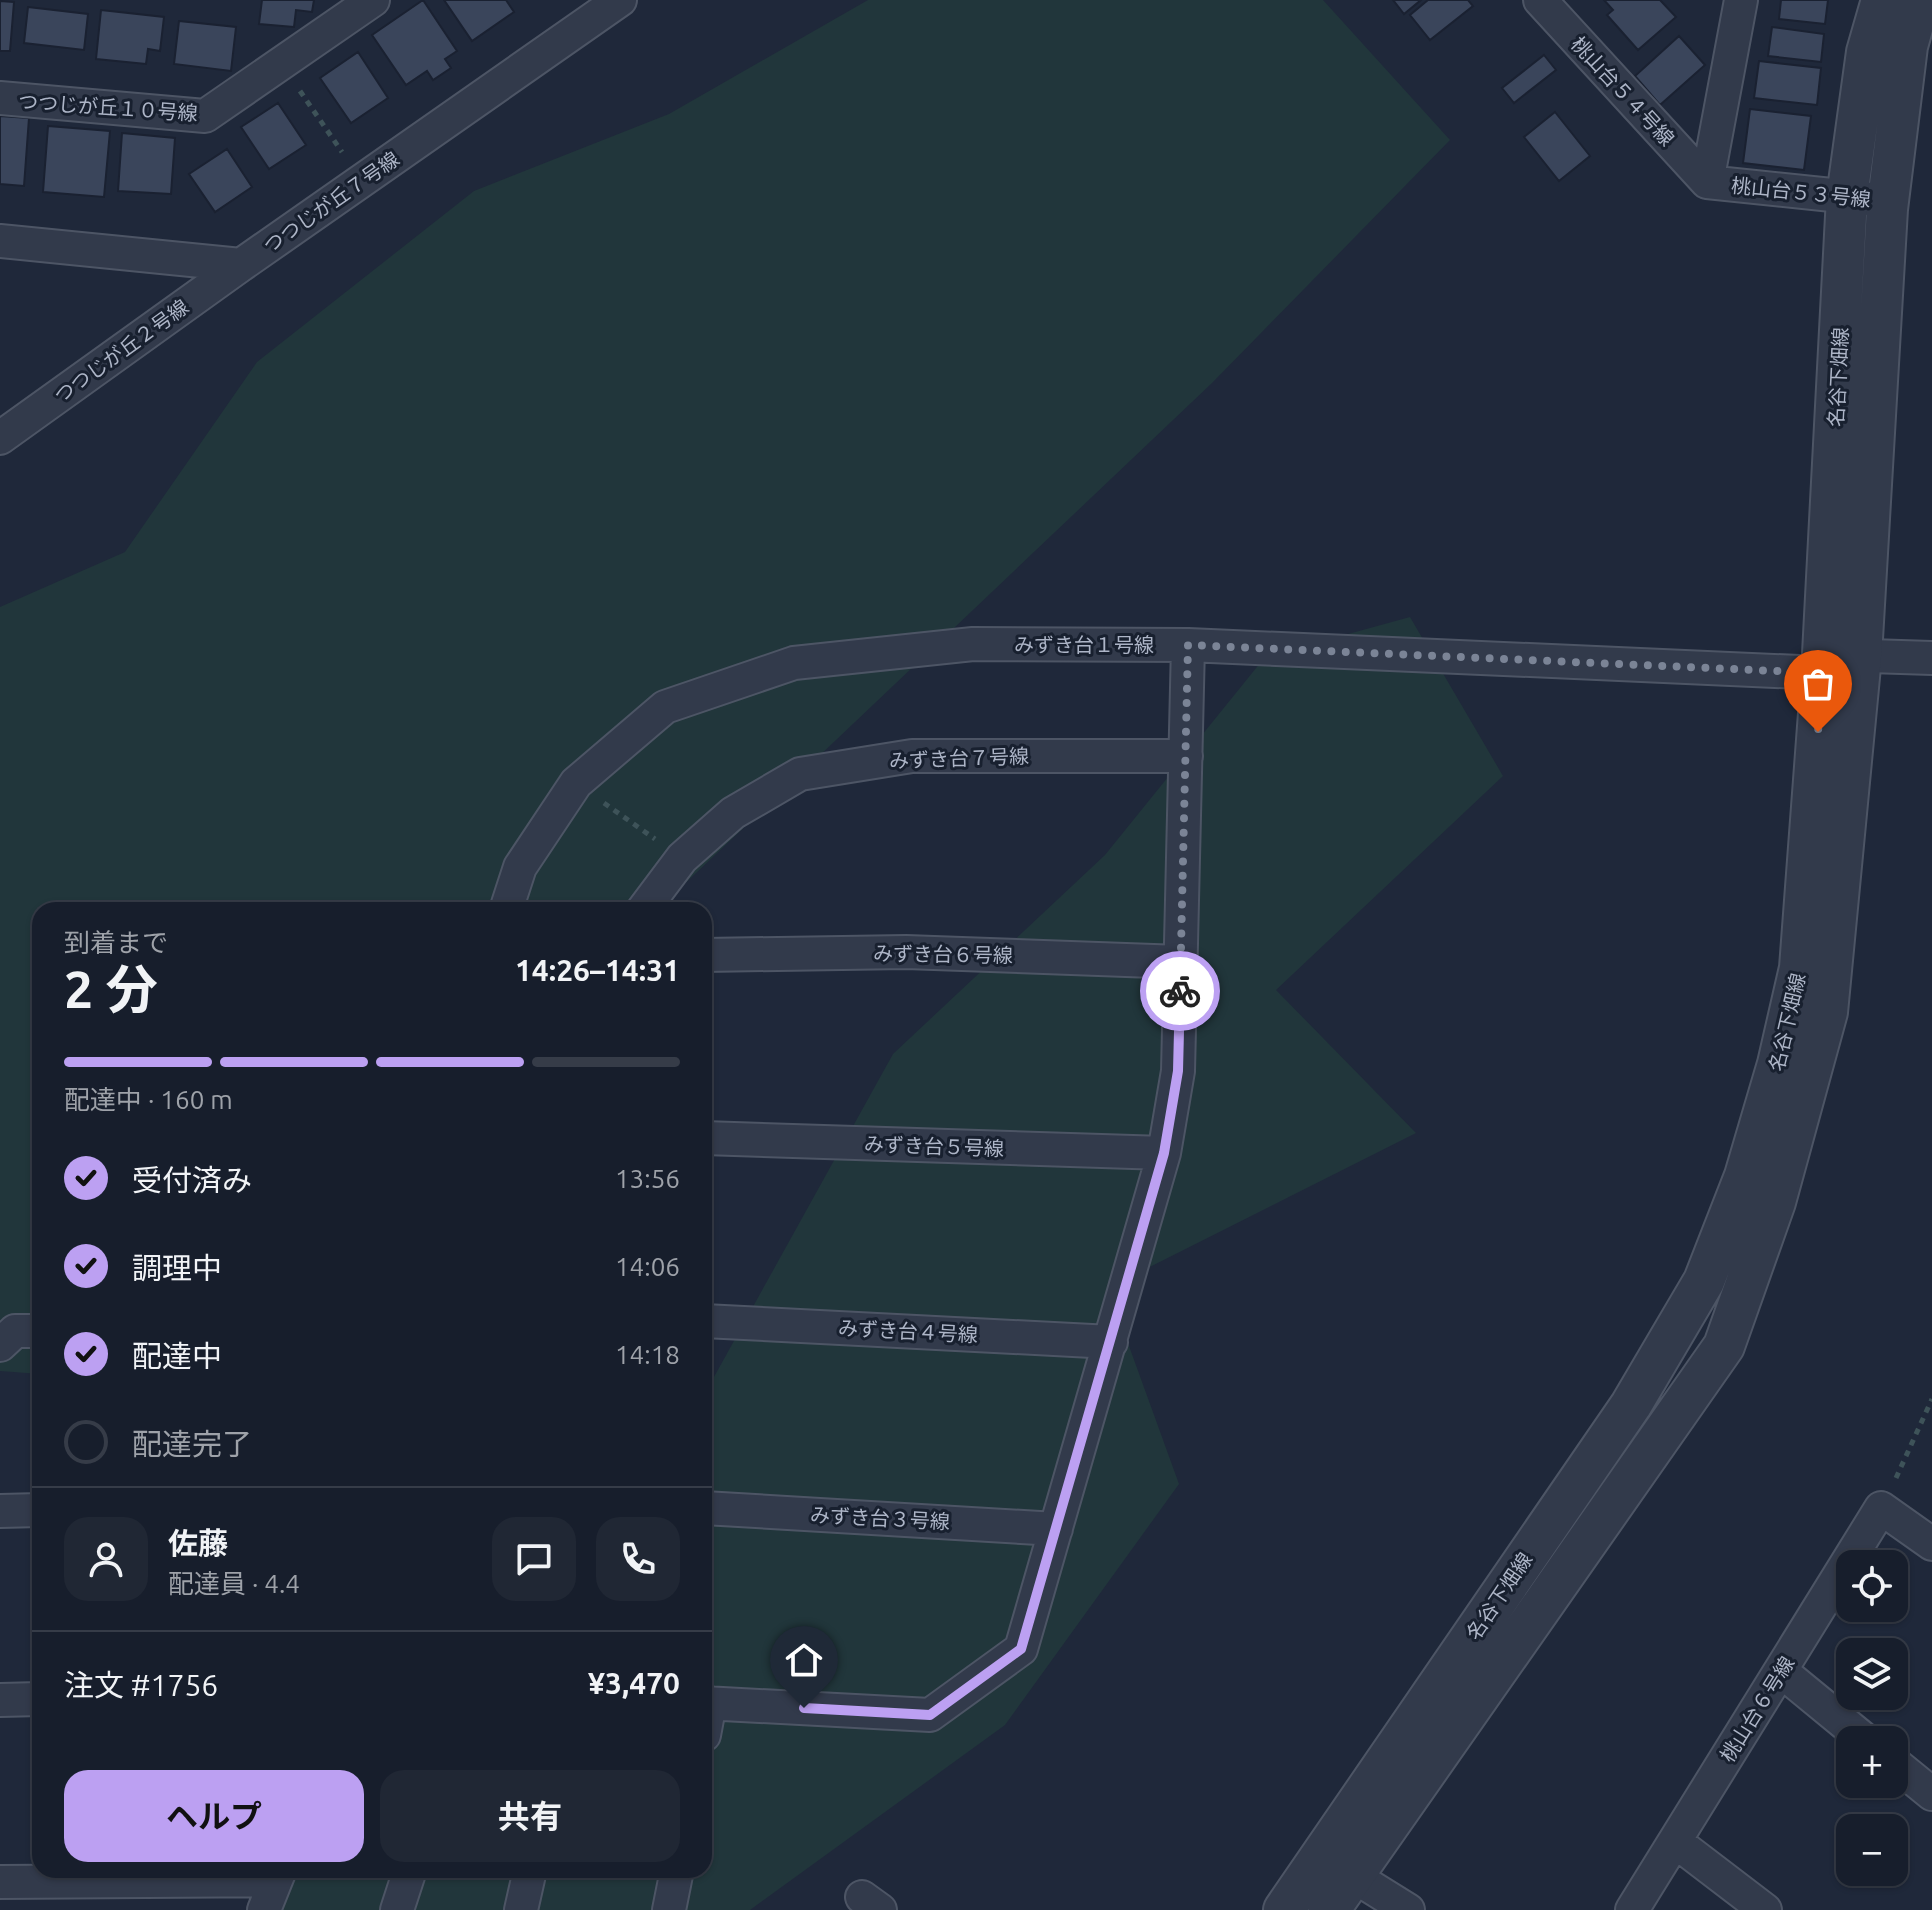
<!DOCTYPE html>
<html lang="ja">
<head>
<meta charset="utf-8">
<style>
  :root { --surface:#171e2c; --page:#202734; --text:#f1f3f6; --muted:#9ea2a9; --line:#363c48; --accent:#bca0f2 }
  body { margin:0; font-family:Ubuntu,"Noto Sans JP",sans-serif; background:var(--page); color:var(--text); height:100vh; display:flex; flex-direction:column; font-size:30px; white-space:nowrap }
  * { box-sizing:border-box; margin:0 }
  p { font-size:26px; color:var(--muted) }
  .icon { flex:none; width:44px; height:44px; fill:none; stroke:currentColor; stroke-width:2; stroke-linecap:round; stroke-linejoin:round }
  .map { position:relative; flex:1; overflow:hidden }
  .side { position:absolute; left:32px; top:902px; width:680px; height:976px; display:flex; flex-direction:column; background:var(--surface); border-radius:24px; box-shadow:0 2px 6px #0004,0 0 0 2px var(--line) }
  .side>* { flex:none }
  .buttons { position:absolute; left:1836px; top:1550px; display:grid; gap:16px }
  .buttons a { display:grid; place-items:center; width:72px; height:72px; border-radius:16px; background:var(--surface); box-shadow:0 2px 6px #0004,0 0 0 2px var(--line); font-size:40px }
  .pin { position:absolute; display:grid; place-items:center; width:68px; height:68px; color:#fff; margin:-82px -34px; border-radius:50% 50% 50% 0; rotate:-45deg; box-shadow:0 0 8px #0007 }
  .pin .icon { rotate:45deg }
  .courier { position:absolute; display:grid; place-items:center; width:80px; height:80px; margin:-40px; border:6px solid #bca0f2; border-radius:50%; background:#fff; color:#222; box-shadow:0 2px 10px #0007 }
  .overview em { font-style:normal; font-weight:700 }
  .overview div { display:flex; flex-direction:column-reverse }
  .overview { display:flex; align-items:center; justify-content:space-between; height:136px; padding:0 32px }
  h1 { font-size:52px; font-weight:700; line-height:60px }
  .bar { display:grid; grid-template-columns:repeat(4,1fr); gap:12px 8px; align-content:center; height:96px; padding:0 32px }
  .bar i { height:10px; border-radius:6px; background:var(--line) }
  .bar .selected { background:var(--accent) }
  .bar p { grid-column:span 4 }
  .line { display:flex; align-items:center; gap:20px; padding:0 32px; border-top:2px solid var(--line) }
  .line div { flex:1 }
  .round { display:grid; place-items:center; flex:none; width:84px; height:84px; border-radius:24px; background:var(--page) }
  ol { padding:0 32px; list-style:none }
  li { display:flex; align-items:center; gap:24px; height:88px }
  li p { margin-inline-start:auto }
  li .icon { padding:8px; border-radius:50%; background:var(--accent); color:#111; stroke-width:4 }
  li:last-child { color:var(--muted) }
  li i { width:44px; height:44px; border:4px solid var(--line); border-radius:50% }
  .button { display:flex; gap:16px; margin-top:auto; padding:16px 32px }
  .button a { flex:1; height:92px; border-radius:24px; background:var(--accent); color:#111; font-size:32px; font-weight:700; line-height:92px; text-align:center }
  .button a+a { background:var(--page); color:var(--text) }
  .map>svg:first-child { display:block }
</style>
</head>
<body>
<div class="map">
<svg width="1932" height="1910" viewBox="0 0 1932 1910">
  <rect width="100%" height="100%" fill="#1f283a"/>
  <!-- green -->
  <path fill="#21363b" d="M 868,0 L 1323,0 L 1450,140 L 1212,383 L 657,910 L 40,910 L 40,1374 L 0,1371 L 0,607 L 125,552 L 257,362 L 474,191 L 669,114 Z
    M 1410,617 L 1503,776 L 1276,990 L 1416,1133 L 1108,1288 L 1179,1484 L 1005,1725 L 750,1910 L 259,1910 L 288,1870 L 704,1870 L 704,1395 L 893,1054 L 1105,855 L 1265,657 Z"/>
  <!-- building -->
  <path fill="#3a455b" stroke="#1a2131" stroke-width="2" d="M 262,0 L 314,0 L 312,12 L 296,10 L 294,27 L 259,24 Z
    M 423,0 L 457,51 L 445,59 L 451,68 L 433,80 L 427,71 L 406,85 L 372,35 Z
    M 444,0 L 506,0 L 514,12 L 472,41 Z
    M 1393,0 L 1421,0 L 1404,14 Z
    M 1428,0 L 1468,0 L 1473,6 L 1430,40 L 1410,15 Z
    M 1604,0 L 1660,0 L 1676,17 L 1638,50 L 1607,15 L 1613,10 Z
    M 1781,0 L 1828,0 L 1825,24 L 1779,19 Z
    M 0,1 L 14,2 L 10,51 L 0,51 Z
    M 28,7 L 88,14 L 84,50 L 24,43 Z
    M 101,10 L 164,17 L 160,51 L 148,49 L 146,64 L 96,59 Z
    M 179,21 L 236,27 L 231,71 L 174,64 Z
    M 1772,27 L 1824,34 L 1821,62 L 1768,56 Z
    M 1679,36 L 1705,65 L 1660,105 L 1635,76 Z
    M 358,52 L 388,98 L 351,123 L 320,78 Z
    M 1544,55 L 1556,70 L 1514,103 L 1502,88 Z
    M 1759,61 L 1821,68 L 1817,105 L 1754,98 Z
    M 278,103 L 306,145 L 269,169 L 241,127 Z
    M 1750,109 L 1811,116 L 1804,170 L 1743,163 Z
    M 1555,112 L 1590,156 L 1559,181 L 1524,137 Z
    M 0,116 L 29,118 L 24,186 L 0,184 Z
    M 48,126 L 110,131 L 104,197 L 43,192 Z
    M 122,133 L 175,138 L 171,194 L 118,191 Z
    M 227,149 L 252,187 L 215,212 L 189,174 Z"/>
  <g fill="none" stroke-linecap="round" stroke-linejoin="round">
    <defs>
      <path id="minor" d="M 1540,0 L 1707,182
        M 1741,0 L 1707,182 L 1870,199
        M 0,98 L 205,116 L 373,0
        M 0,241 L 241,265 L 620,0
        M 0,438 L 241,265
        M 1839,655 L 1932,658
        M 506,910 L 520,867 L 576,783 L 665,707 L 794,663 L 973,644 L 1188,645 L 1822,673
        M 643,910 L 682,858 L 733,813 L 800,774 L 912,756 L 1186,756
        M 704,955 L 906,952 L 1181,962
        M 704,1138 L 1164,1153
        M 704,1321 L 1111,1342
        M 0,1345 L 15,1331 L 40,1331
        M 704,1508 L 1056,1529
        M 0,1511 L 40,1510
        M 1781,1671 L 1865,1740
        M 0,1700 L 40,1699
        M 704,1703 L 930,1715 L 1021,1649 L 1164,1153 L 1178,1071 L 1188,645
        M 704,1735 L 710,1703
        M 1894,1763 L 1932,1794
        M 1676,1842 L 1765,1910
        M 1334,1864 L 1408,1910
        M 0,1882 L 276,1880
        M 862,1897 L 880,1910
        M 264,1910 L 280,1870
        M 397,1910 L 410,1870
        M 521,1910 L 530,1870
        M 669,1910 L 677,1870
        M 1632,1910 L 1881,1508 L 1932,1544"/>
      <path id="tertiary" d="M 1284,1910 L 1631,1405 L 1704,1281 L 1745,1176 L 1778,1064 L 1800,968 L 1822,673 L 1847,197 L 1867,52 L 1882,0
        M 1329,1910 L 1724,1346 L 1775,1202 L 1827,1012 L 1861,656 L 1887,209 L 1907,46 L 1920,0"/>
    </defs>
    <!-- minor casing -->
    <use href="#minor" stroke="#4d5565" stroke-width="36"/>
    <!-- tertiary casing -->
    <use href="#tertiary" stroke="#4d5565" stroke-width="44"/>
    <!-- path -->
    <path stroke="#3e5359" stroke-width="5" stroke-dasharray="6 6" stroke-linecap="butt" d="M 300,91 L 342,152
      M 604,803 L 655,839
      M 1896,1478 L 1932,1399"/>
    <!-- minor -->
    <use href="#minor" stroke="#323a4b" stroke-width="32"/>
    <!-- tertiary -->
    <use href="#tertiary" stroke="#323a4b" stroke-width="40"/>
  </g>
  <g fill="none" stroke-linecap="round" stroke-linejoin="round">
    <!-- done -->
    <path stroke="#7b8496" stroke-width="8" stroke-dasharray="0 14.4" d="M 1180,991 L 1188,645 L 1822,673 L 1818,732"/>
    <!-- route -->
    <path stroke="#bca0f2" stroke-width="10" d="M 804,1708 L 930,1715 L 1021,1649 L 1164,1153 L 1178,1071 L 1180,991"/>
  </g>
  <g text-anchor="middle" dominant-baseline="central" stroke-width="6" stroke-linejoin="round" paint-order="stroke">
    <!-- street labels -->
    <g font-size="20" fill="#adb5c7" stroke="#18202f">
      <text transform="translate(1623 91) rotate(47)">桃山台５４号線</text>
      <text transform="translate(108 107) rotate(4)">つつじが丘１０号線</text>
      <text transform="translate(1801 192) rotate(6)">桃山台５３号線</text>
      <text transform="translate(331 202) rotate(-35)">つつじが丘７号線</text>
      <text transform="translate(121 351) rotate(-36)">つつじが丘２号線</text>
      <text transform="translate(1838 377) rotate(-87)">名谷下畑線</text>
      <text x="1084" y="644">みずき台１号線</text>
      <text transform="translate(959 758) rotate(-2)">みずき台７号線</text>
      <text transform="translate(943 954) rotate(1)">みずき台６号線</text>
      <text transform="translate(1787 1022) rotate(-77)">名谷下畑線</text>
      <text transform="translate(934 1146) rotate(2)">みずき台５号線</text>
      <text transform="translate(908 1331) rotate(3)">みずき台４号線</text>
      <text transform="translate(880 1518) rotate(3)">みずき台３号線</text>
      <text transform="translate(1499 1596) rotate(-56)">名谷下畑線</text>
      <text transform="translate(1757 1709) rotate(-58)">桃山台６号線</text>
    </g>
  </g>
</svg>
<div class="buttons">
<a><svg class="icon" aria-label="locate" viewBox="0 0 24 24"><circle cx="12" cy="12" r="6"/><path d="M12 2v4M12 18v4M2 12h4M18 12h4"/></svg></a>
<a><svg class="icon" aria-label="layers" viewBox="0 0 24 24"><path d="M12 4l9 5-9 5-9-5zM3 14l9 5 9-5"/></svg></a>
<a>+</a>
<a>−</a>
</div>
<div class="pin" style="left:1818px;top:732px;background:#ea580c"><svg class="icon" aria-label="bag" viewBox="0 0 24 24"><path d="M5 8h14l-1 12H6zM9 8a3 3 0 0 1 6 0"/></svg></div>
<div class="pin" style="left:804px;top:1708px;background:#1f2937"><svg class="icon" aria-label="home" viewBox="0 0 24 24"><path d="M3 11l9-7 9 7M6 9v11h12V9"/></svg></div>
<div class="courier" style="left:1180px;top:991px"><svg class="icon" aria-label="bike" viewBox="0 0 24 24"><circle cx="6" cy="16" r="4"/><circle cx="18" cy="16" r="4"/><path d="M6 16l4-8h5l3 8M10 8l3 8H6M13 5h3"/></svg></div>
<section class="side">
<div class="overview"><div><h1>2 分</h1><p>到着まで</p></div><em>14:26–14:31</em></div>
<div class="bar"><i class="selected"></i><i class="selected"></i><i class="selected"></i><i></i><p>配達中 · 160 m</p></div>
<ol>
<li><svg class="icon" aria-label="check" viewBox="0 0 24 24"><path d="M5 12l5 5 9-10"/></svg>受付済み<p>13:56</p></li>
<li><svg class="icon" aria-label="check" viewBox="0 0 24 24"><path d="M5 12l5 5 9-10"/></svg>調理中<p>14:06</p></li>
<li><svg class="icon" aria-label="check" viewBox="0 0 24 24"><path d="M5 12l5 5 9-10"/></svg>配達中<p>14:18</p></li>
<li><i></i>配達完了</li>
</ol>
<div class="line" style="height:144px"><a class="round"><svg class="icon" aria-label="person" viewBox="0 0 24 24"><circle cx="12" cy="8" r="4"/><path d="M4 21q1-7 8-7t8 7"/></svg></a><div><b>佐藤</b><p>配達員 · 4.4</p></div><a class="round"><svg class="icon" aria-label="chat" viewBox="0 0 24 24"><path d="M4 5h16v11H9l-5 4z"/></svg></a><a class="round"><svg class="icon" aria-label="phone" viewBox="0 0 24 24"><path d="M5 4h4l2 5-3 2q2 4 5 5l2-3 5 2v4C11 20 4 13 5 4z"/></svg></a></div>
<div class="line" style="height:104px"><div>注文 #1756</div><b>¥3,470</b></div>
<div class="button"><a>ヘルプ</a><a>共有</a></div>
</section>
</div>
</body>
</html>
